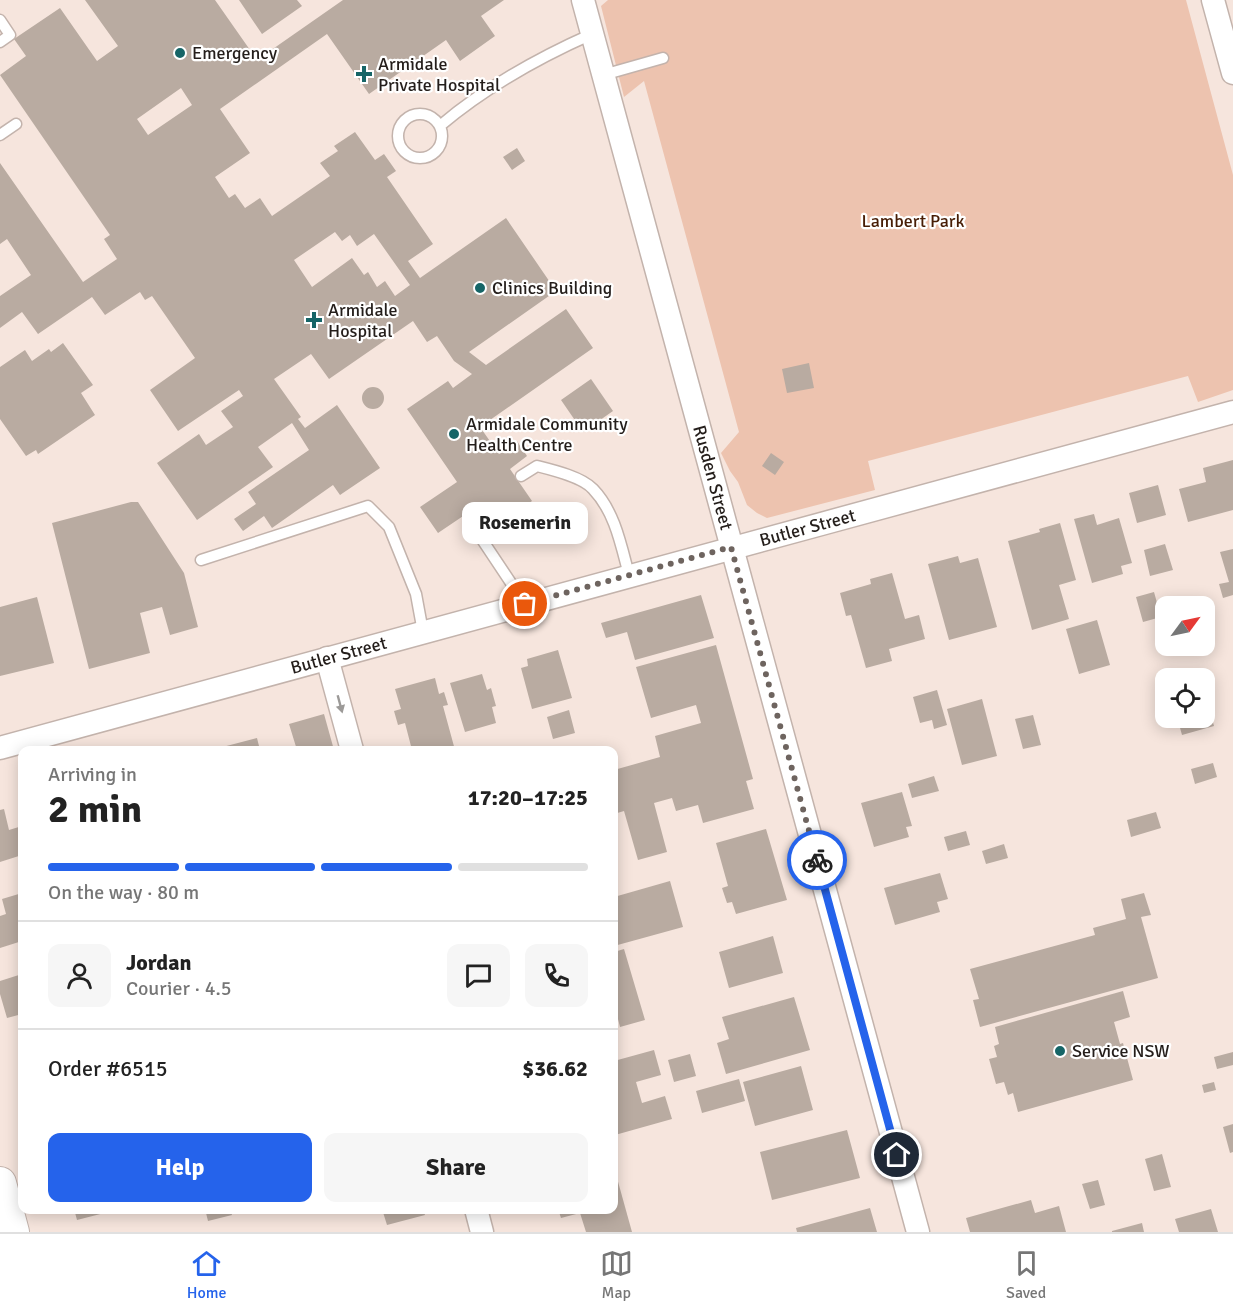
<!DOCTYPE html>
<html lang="en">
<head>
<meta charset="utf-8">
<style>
  :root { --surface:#fff; --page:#f6f6f6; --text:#222; --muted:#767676; --line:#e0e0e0; --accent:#2563eb }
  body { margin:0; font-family:Signika,sans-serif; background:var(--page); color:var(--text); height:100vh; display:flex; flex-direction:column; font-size:22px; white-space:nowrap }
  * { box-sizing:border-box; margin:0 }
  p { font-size:20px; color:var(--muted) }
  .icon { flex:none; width:33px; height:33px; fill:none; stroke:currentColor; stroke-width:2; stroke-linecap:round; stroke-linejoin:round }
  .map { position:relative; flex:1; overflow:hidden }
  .drawer { position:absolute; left:18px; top:746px; width:600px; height:468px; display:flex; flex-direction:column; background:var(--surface); border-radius:12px; box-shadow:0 3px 15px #0003 }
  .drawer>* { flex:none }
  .needle { width:39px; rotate:57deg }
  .buttons { position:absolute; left:1155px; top:596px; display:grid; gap:12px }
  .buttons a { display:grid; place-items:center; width:60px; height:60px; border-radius:12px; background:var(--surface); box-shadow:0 3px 15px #0003; font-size:30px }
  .pin { position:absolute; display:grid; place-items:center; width:51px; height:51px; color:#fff; margin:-26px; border:3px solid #fff; border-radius:50%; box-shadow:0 2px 6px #0007 }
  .courier { position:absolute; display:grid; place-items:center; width:60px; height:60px; margin:-30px; border:4px solid #2563eb; border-radius:50%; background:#fff; color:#222; box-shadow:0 2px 8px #0007 }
  .bubble { position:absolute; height:42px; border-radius:12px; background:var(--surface); box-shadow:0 3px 15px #0003; font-size:20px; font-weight:700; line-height:42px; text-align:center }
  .head em { font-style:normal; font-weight:700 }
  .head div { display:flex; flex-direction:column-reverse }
  .head { display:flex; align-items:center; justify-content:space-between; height:102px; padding:0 30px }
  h1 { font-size:39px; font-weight:700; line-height:45px }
  .bar { display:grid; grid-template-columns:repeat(4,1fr); gap:9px 6px; align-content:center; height:72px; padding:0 30px }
  .bar i { height:8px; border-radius:4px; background:var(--line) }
  .bar .selected { background:var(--accent) }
  .bar p { grid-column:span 4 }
  .line { display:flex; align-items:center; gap:15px; padding:0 30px; border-top:2px solid var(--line) }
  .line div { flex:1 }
  .round { display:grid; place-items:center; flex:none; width:63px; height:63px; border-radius:12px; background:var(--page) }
  .button { display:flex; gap:12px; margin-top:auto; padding:12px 30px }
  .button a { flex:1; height:69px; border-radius:12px; background:var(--accent); color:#fff; font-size:24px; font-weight:700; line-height:69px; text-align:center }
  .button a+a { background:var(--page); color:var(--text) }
  .menu { display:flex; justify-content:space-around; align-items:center; height:84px; border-top:2px solid var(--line); background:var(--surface); font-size:16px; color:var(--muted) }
  .menu a { display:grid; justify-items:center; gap:3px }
  .menu .selected { color:var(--accent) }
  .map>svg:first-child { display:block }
</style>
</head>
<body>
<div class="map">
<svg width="1233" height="1232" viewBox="0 0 1233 1232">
  <rect width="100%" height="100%" fill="#f6e5dd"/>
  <!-- green -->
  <path fill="#edc3af" d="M 608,0 L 1186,0 L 1233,175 L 1233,390 L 1198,402 L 1188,376 L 868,461 L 875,490 L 767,518 L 757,513 L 747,505 L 738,482 L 730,471 L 721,453 L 739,432 L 644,81 L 624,97 L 601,6 Z"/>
  <!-- building -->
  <path fill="#b9aba1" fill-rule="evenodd" d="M 85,0 L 215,0 L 257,60 L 343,0 L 504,0 L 481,16 L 495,36 L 460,61 L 446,40 L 369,94 L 327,34 L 220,109 L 250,153 L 215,177 L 229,198 L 235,194 L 245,208 L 260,198 L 272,216 L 330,176 L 320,163 L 338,151 L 334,146 L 355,132 L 375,160 L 384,154 L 396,171 L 387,177 L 433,244 L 408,261 L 420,278 L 506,218 L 556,291 L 469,352 L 486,365 L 566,309 L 593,348 L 480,427 L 499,454 L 517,441 L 527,456 L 510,469 L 532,501 L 491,530 L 475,508 L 438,533 L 420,507 L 457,482 L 407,409 L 448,381 L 453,388 L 472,374 L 454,361 L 437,336 L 427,342 L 413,321 L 329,379 L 311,354 L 274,379 L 301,417 L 298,419 L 305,428 L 337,405 L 380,468 L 340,495 L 333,485 L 272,528 L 264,516 L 243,531 L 234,519 L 256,504 L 248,492 L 309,450 L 292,423 L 258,447 L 273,467 L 197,520 L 157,463 L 199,434 L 206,445 L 233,427 L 221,411 L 243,396 L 239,390 L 178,431 L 150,390 L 195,358 L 152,296 L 145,300 L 140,292 L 105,315 L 92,297 L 38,334 L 22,312 L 0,328 L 0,296 L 31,275 L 7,239 L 0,244 L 0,163 L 83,282 L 117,259 L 104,239 L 110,235 L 0,75 L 26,56 L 14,39 L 60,8 L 97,61 L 118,46 ZM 181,88 L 192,105 L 148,135 L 137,119 ZM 335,232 L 342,241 L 350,235 L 357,246 L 374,234 L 410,285 L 395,296 L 385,281 L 377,287 L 368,272 L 364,275 L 352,258 L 312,287 L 294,260 Z
    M 239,0 L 297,0 L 302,6 L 262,34 Z
    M 517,148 L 525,161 L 512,170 L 503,157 Z
    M 63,343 L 93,385 L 81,393 L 95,415 L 38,454 L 36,450 L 26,456 L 0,419 L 0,367 L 25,350 L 32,361 L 49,349 L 51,352 Z
    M 809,363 L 814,388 L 787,393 L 782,369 Z
    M 591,379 L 613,411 L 583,432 L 561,400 Z
    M362 398a11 11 0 1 1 22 0a11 11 0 1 1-22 0Z
    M 771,453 L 784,462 L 775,475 L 762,466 Z
    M 1233,460 L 1233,510 L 1188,522 L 1179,489 L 1206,482 L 1203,468 Z
    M 1158,485 L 1166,515 L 1137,523 L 1129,493 Z
    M 131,502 L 138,502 L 184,573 L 198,627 L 170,635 L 162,607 L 140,613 L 150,653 L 89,669 L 52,523 Z
    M 1094,514 L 1097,525 L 1119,518 L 1132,563 L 1121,566 L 1123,574 L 1092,583 L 1074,519 Z
    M 1060,523 L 1076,580 L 1059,585 L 1069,619 L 1032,630 L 1008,541 L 1040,532 L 1039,529 Z
    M 1165,544 L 1173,570 L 1150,576 L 1144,550 Z
    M 1233,549 L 1233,595 L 1223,598 L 1219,584 L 1229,582 L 1220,552 Z
    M 958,556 L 960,563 L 978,558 L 997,627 L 949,640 L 928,564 Z
    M 892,573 L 905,619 L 919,615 L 925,639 L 889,649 L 892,661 L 866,668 L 851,615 L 846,616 L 840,593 L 871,584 L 870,579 Z
    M 1154,592 L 1161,617 L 1143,622 L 1136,597 Z
    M 701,595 L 714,638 L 635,660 L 627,632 L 606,638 L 601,623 Z
    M 37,597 L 54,663 L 0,676 L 0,607 Z
    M 1097,620 L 1110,665 L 1079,674 L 1066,629 Z
    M 716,645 L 753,779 L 746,781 L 754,809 L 703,823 L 698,805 L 676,811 L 672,798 L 654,803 L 667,852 L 638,860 L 624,811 L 614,814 L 614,770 L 660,757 L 655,736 L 701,723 L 696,705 L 651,718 L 636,667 Z
    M 558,650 L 572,698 L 532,709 L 521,668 L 528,666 L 527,659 Z
    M 482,674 L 487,690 L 491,688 L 496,706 L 492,707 L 496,723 L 465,732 L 450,683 Z
    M 435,678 L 439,694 L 444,692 L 448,705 L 443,706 L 455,750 L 412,750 L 405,723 L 398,725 L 394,711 L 401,709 L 395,689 Z
    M 937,690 L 947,725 L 934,729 L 932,720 L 920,723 L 913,697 Z
    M 982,699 L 997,756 L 962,765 L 947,709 Z
    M 1209,708 L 1214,726 L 1182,735 L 1177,717 L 1204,717 L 1204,709 Z
    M 569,710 L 575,733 L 553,739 L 547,717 Z
    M 324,714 L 334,750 L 297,750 L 289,724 Z
    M 1033,715 L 1041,745 L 1023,749 L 1015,719 Z
    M 257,738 L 260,750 L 215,750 L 215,749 Z
    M 1213,763 L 1217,777 L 1195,784 L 1191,769 Z
    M 934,776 L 939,791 L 912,798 L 908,784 Z
    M 902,792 L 912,826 L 906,827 L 909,837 L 874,847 L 861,803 Z
    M 4,809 L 9,830 L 22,826 L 22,855 L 0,862 L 0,810 Z
    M 1156,812 L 1161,828 L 1131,837 L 1127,820 Z
    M 766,829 L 787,900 L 736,914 L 732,902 L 727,903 L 722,888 L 728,886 L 716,843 Z
    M 966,831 L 970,845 L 948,851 L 944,837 Z
    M 1004,844 L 1008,858 L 986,864 L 982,851 Z
    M 940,873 L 948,899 L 937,902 L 940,912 L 895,925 L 884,888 Z
    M 670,881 L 683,927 L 614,946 L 614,897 Z
    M 22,893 L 22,941 L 0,948 L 0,916 L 6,914 L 2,899 Z
    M 1144,893 L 1151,915 L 1141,917 L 1158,978 L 980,1027 L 973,1000 L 979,999 L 970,969 L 1095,935 L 1093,928 L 1126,919 L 1121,899 Z
    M 773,936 L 783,973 L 729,988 L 719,952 Z
    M 624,949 L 645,1020 L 620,1027 L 616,1011 L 614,1012 L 614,952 Z
    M 22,974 L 22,1014 L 7,1018 L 0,994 L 0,981 Z
    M 1123,991 L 1130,1017 L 1114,1022 L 1120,1044 L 1123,1043 L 1133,1080 L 1018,1112 L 1013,1093 L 1008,1095 L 1004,1082 L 996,1084 L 989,1059 L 997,1057 L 994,1046 L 999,1044 L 995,1027 Z
    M 794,997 L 810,1050 L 726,1074 L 717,1043 L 729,1039 L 722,1017 Z
    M 654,1050 L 661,1075 L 636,1082 L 642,1103 L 665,1096 L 672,1119 L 615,1135 L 618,1146 L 614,1148 L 614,1061 Z
    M 1233,1052 L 1233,1065 L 1217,1069 L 1214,1057 Z
    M 690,1054 L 696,1076 L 674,1082 L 668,1060 Z
    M 801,1066 L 813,1110 L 755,1126 L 743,1082 Z
    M 739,1079 L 745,1101 L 702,1113 L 696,1091 Z
    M 1214,1082 L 1216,1090 L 1204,1093 L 1202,1085 Z
    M 1233,1124 L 1233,1152 L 1230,1153 L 1223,1127 Z
    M 847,1130 L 860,1178 L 772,1200 L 760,1152 Z
    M 1162,1154 L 1171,1187 L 1154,1191 L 1145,1159 Z
    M 617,1178 L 632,1232 L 586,1232 L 580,1213 L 561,1218 L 558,1209 L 614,1209 L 614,1180 Z
    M 1098,1180 L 1105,1205 L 1090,1209 L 1082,1184 Z
    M 1031,1200 L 1035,1213 L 1059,1206 L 1066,1232 L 970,1232 L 966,1218 Z
    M 870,1208 L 877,1232 L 797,1232 L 796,1228 Z
    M 74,1209 L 116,1209 L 116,1210 L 77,1220 Z
    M 205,1209 L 230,1209 L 232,1215 L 208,1221 Z
    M 382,1209 L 423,1209 L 425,1215 L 387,1225 Z
    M 1211,1209 L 1218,1232 L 1179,1232 L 1175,1219 Z
    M 1142,1223 L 1144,1232 L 1112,1232 L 1112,1231 Z"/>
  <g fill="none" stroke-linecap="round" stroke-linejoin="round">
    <defs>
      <path id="lane" d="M 0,20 L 10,35 L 0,42
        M 603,75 L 663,58
        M398 136a22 22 0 1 1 44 0a22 22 0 1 1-44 0Z
        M 441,125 C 485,88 540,57 592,34
        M 0,135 L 16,124
        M 521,476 L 537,466 C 553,470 582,477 593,489 C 615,512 621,545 629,575
        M 469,520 L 525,604
        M 201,560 L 368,506 L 389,527 L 416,594 L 423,632"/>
      <g id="street">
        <path id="s1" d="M 583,0 L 918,1232"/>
        <path d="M 1213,0 L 1233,73"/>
        <path d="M 327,658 L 352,750"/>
        <path id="s2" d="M 0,748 C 411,635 822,524 1233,412"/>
        <path d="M 476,1209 L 482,1232"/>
      </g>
      <path id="secondary" d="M 0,1183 L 13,1232"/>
    </defs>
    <!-- lane casing -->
    <use href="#lane" stroke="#c3b3ac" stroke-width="13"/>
    <!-- street casing -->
    <use href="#street" stroke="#c3b3ac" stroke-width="25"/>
    <!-- secondary casing -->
    <use href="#secondary" stroke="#c3b3ac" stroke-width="34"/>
    <!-- lane -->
    <use href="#lane" stroke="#fff" stroke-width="10"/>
    <!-- street -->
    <use href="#street" stroke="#fff" stroke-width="22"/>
    <!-- secondary -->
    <use href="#secondary" stroke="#fff" stroke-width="32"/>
  </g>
  <!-- one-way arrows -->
  <defs><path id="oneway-solid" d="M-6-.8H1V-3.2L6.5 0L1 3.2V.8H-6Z" transform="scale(1.5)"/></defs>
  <use fill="#9c9a98" href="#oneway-solid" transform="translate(340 704) rotate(75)"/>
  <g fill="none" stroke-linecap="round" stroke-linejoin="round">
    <!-- done -->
    <path stroke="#6e645f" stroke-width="6" stroke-dasharray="0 10.8" d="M 525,604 L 731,547 L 817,860"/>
    <!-- route -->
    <path stroke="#2563eb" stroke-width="8" d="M 817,860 L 897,1155"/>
  </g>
  <!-- markers -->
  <g fill="#166567" stroke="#fff" stroke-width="2">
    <circle cx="180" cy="53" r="6"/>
    <path d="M361 65h6v6h6v6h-6v6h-6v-6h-6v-6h6z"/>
    <circle cx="480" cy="288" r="6"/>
    <path d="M311 311h6v6h6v6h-6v6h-6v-6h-6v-6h6z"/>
    <circle cx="454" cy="434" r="6"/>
    <circle cx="1060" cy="1051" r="6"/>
  </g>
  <g text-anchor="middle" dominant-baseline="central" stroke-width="4.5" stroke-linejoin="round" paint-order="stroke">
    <!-- poi labels -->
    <g font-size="18" fill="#241e1b" stroke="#fff" text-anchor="start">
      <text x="192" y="53">Emergency</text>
      <text x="378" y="64">Armidale<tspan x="378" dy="21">Private Hospital</tspan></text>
      <text x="492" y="288">Clinics Building</text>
      <text x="328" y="310">Armidale<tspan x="328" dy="21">Hospital</tspan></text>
      <text x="466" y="424">Armidale Community<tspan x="466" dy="21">Health Centre</tspan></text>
      <text x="1072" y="1051">Service NSW</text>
    </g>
    <!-- park labels -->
    <g font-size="18" fill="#471d05" stroke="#fff">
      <text x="913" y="221">Lambert Park</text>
    </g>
    <!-- street labels -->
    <g font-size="18" fill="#241e1b" stroke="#fff">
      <text stroke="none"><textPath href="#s1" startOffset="495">Rusden Street</textPath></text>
      <text stroke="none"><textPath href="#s2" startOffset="837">Butler Street</textPath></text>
      <text stroke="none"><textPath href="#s2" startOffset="351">Butler Street</textPath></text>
    </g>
  </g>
</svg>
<div class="buttons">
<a><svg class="needle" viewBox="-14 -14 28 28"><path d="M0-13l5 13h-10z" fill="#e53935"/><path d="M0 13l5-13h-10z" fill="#767676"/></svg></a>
<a><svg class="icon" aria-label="locate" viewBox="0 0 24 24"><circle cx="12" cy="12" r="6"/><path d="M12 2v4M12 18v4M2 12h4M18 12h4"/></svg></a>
</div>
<div class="pin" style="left:525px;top:604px;background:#ea580c"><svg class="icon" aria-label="bag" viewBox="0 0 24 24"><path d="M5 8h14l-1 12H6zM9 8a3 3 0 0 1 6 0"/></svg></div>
<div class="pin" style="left:897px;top:1155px;background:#1f2937"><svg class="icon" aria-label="home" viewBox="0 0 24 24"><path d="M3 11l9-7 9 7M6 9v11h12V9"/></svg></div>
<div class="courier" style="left:817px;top:860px"><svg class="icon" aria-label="bike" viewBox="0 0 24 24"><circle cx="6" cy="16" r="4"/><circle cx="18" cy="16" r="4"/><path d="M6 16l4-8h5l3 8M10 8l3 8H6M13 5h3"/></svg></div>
<div class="bubble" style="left:462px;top:502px;width:126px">Rosemerin</div>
<section class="drawer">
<div class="head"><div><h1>2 min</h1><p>Arriving in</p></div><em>17:20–17:25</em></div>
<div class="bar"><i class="selected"></i><i class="selected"></i><i class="selected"></i><i></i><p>On the way · 80 m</p></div>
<div class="line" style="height:108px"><a class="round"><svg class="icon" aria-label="person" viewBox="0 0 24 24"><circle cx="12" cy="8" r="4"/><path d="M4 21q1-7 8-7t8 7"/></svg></a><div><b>Jordan</b><p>Courier · 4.5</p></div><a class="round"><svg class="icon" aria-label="chat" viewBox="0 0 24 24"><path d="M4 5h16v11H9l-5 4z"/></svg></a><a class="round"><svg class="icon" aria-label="phone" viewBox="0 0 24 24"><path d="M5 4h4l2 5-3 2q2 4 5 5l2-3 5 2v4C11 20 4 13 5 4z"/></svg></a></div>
<div class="line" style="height:78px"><div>Order #6515</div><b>$36.62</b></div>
<div class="button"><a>Help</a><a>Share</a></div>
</section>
</div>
<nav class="menu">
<a class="selected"><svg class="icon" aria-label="home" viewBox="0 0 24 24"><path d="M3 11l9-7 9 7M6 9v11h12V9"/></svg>Home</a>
<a><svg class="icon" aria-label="map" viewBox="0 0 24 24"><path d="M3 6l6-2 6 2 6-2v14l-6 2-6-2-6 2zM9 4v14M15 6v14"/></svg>Map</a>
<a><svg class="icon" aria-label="saved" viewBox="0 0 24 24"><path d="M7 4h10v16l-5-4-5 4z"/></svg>Saved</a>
</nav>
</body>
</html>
